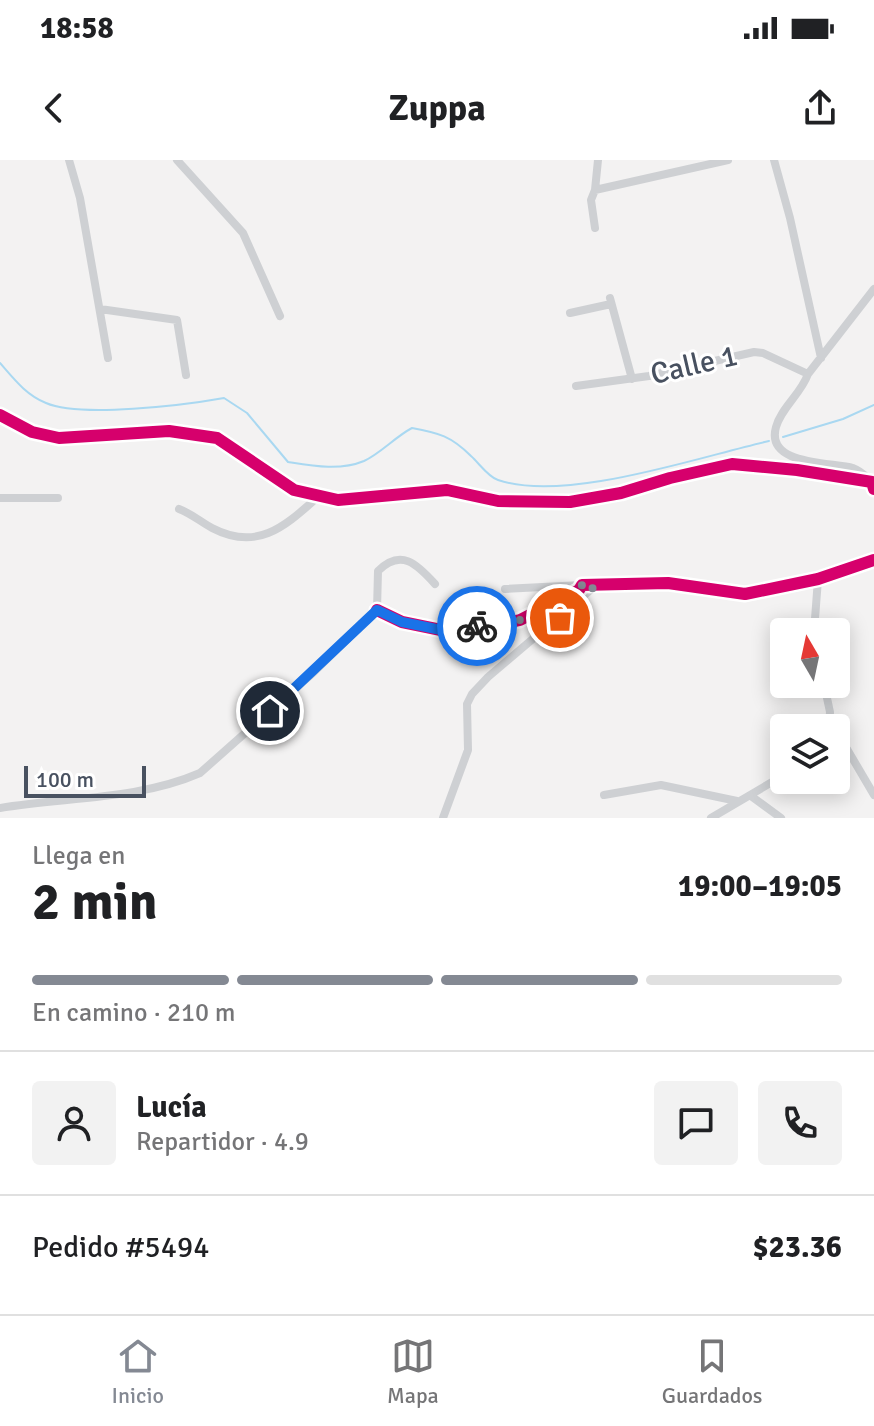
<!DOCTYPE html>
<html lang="es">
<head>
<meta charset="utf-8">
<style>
  :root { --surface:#fff; --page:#f2f2f2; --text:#202124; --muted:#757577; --line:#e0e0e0; --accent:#848993 }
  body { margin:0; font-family:Signika,sans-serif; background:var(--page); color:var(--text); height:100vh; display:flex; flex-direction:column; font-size:30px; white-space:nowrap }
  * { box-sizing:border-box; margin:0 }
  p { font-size:26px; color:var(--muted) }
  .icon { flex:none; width:44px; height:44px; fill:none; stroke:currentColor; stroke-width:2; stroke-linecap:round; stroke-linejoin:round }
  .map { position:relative; height:658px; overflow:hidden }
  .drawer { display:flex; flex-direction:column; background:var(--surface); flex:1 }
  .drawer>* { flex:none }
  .needle { width:52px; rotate:351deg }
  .fabs { position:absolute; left:770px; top:458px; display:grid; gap:16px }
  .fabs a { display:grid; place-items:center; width:80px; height:80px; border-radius:8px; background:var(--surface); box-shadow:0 4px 20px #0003; font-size:40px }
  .scale { position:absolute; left:24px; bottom:20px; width:122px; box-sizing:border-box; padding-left:8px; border:4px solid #485160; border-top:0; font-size:22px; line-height:28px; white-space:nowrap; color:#485160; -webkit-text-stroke:6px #fff; paint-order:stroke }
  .pin { position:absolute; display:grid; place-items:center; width:68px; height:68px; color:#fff; margin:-34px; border:4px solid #fff; border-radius:50%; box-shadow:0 2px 8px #0007 }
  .courier { position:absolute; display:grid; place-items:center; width:80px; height:80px; margin:-40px; border:6px solid #1a73e8; border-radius:50%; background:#fff; color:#222; box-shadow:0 2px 10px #0007 }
  .head em { font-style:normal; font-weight:700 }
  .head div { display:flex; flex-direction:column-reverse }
  .head { display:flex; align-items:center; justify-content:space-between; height:136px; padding:0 32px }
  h1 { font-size:52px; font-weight:700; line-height:60px }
  .bar { display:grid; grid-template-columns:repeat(4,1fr); gap:12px 8px; align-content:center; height:96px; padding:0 32px }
  .bar i { height:10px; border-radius:6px; background:var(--line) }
  .bar .current { background:var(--accent) }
  .bar p { grid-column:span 4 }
  .line { display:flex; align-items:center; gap:20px; padding:0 32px; border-top:2px solid var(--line) }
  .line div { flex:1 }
  .round { display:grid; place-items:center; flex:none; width:84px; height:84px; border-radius:8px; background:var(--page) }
  .status { display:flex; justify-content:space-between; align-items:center; height:56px; padding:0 40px; background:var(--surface); direction:ltr }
  .status svg { height:22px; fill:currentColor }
  header { display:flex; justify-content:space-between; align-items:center; height:104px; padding:0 32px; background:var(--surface); font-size:36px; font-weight:700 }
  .tab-bar { display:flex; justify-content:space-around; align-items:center; height:112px; border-top:2px solid var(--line); background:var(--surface); font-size:22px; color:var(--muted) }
  .tab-bar a { display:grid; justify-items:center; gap:4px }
  .tab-bar .current { color:var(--accent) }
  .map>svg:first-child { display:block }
</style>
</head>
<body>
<div class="status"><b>18:58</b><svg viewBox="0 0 49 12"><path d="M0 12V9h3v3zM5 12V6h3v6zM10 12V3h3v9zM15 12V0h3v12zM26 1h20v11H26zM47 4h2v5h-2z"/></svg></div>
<header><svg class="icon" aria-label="back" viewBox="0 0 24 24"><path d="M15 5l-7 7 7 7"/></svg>Zuppa<svg class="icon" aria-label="share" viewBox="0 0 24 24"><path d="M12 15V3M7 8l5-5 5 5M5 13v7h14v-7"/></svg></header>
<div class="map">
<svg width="874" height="658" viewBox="0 0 874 658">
  <rect width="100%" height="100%" fill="#f3f2f2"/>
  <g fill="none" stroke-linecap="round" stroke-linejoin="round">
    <!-- stream -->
    <path stroke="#a9d8f1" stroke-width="2" d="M 0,203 C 14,219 26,235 46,243 C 80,258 185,245 224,238 L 247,253 L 288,302 C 313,306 340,311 364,301 C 381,293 395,277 412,268 C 439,273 451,276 471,296 C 479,303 488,317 498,320 C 566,343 698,297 769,281
      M 783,277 L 843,259 L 874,245"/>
    <!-- minor -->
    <path stroke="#ced0d3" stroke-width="8" d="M 69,0 L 80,38 L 108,198
      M 177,0 L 243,73 L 280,156
      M 774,0 L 790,58 L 821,198
      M 595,30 L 598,0
      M 595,68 L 591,40 L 595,30 L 728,0
      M 610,138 L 632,219
      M 100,149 L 177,160 L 186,215
      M 570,153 L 611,144
      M 576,226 L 649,216 L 754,192 L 763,193 L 808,214
      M 0,255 L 32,272 L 59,278 L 169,271 L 217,278 L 294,330 L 338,340 L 447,330 L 498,341 L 570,342 L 621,333 L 670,318 L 732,304 L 797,310 L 872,322 L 874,329
      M 873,323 C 867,318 862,311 853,308 C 832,302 765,306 776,267 C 781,248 801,234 808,214 L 874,129
      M 0,338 L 58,338
      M 179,349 C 192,354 201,362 212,368 C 258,392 285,366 318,337
      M 505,429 L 582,425
      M 377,450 L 402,462 L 441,470 L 492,466 L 520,460 L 579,430 L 582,425 L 668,423 L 745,434 L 818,419 L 874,400
      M 377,450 L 378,411 C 401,388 417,404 435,424
      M 814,472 L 818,419
      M 824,524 L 830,552 L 829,568
      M 836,578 L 847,589 L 874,635
      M 604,635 L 661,625 L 737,641
      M 751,636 L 781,658
      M 0,648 C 66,637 138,640 200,613 L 314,512 L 377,450
      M 443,658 L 468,590 L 467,544 L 472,534 L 488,517 L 594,427
      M 711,658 L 784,615"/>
    <defs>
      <path id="cycleway" d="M 0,255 L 32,272 L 59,278 L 169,271 L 217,278 L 294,330 L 338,340 L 447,330 L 498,341 L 570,342 L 621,333 L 670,318 L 732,304 L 797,310 L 872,322 L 874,329
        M 377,450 L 402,462 L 441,470 L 492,466 L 520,460 L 579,430 L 582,425 L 668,423 L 745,434 L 818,419 L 874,400"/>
    </defs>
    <!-- cycleway casing -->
    <use href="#cycleway" stroke="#fff" stroke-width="17"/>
    <!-- cycleway -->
    <use href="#cycleway" stroke="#d6006c" stroke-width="12"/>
  </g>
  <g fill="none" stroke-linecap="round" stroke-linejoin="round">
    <!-- done -->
    <path stroke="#848993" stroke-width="8" stroke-dasharray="0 14.4" d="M 477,466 L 520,460 L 579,430 L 582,425 L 594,427 L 560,458"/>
    <!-- route -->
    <path stroke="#1a73e8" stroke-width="10" d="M 270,551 L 377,450 L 402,462 L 441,470 L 477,466"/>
  </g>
  <g text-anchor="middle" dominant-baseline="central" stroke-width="6" stroke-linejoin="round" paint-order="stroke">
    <!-- street labels -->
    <g font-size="30" fill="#485160" stroke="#fff">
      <text transform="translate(694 205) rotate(-13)">Calle 1</text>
    </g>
  </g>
</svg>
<div class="fabs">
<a><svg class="needle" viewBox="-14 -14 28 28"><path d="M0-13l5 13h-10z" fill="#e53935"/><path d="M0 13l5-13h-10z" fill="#757577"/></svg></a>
<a><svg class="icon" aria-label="layers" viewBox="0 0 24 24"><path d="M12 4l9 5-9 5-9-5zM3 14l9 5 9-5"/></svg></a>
</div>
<div class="scale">100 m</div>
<div class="pin" style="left:560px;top:458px;background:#ea580c"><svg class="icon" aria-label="bag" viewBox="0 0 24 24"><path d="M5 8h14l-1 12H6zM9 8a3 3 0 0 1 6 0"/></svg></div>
<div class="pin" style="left:270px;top:551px;background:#1f2937"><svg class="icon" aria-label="home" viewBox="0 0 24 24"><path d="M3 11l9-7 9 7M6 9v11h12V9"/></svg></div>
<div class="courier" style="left:477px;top:466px"><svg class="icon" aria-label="bike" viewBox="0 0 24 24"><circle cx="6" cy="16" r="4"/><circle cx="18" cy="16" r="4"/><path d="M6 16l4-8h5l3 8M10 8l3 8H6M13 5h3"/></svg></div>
</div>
<section class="drawer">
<div class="head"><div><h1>2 min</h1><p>Llega en</p></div><em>19:00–19:05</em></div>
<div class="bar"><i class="current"></i><i class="current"></i><i class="current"></i><i></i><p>En camino · 210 m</p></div>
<div class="line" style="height:144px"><a class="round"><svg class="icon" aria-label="person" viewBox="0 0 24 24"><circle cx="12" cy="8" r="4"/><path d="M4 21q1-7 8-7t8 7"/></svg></a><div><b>Lucía</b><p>Repartidor · 4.9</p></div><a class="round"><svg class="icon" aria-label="chat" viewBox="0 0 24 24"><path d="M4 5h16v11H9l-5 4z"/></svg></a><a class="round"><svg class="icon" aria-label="phone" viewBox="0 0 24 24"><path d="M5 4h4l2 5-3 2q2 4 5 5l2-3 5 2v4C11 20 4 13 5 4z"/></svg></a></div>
<div class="line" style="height:104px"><div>Pedido #5494</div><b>$23.36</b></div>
</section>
<nav class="tab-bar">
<a class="current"><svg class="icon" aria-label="home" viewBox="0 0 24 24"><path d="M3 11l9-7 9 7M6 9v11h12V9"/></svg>Inicio</a>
<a><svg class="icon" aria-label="map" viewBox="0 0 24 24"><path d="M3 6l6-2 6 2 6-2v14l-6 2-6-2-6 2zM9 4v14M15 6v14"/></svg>Mapa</a>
<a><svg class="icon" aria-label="saved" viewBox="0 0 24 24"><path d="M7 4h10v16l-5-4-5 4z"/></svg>Guardados</a>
</nav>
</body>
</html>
